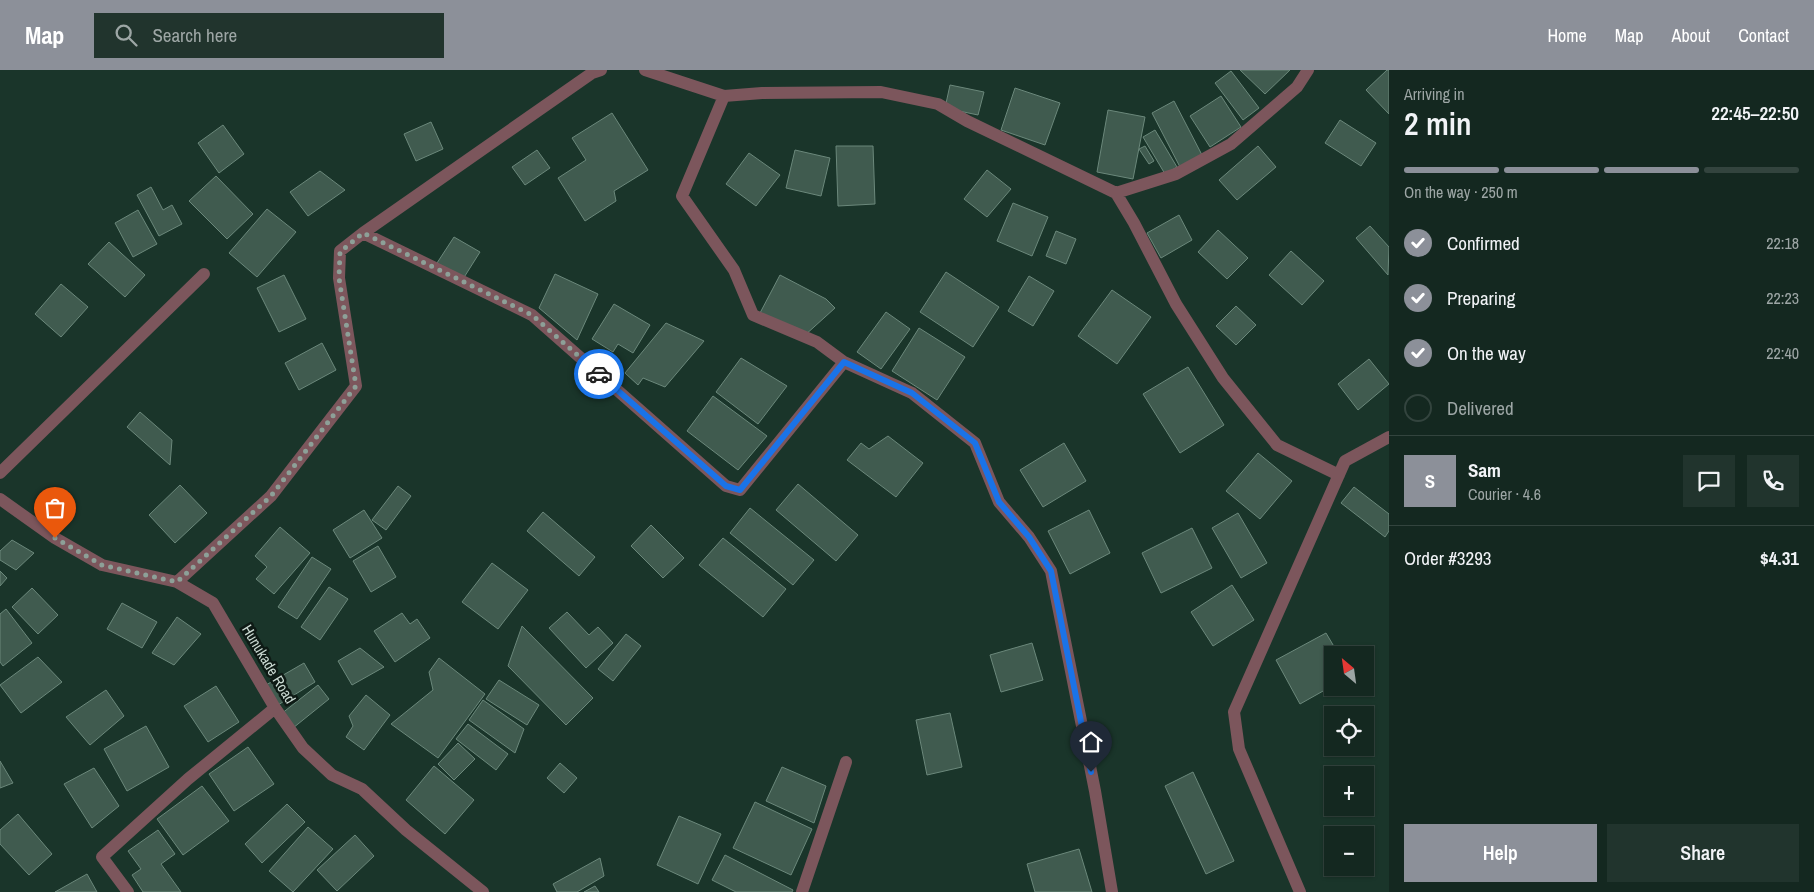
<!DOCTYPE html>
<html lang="en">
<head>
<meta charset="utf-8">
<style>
  :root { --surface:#142820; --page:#21342d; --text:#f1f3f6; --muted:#9da6a5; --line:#33443e; --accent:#8c9099 }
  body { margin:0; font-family:"Archivo Narrow",sans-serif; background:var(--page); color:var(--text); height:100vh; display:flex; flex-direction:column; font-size:19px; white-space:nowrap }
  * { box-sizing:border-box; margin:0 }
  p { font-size:16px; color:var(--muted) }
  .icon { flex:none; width:28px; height:28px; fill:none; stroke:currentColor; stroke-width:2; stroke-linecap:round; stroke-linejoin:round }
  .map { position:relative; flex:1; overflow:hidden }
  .details { display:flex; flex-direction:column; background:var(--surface); width:425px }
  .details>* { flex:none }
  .needle { width:32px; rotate:331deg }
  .buttons { position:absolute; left:1324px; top:576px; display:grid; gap:10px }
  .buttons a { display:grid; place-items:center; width:50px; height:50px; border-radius:0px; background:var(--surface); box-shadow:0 1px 4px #0004,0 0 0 1px var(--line); font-size:25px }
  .pin { position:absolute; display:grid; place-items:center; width:42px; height:42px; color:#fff; margin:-51px -21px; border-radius:50% 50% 50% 0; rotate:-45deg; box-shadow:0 0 5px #0007 }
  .pin .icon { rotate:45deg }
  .courier { position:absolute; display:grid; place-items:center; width:50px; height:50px; margin:-25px; border:4px solid #1a73e8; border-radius:50%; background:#fff; color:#222; box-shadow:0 1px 6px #0007 }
  .overview em { font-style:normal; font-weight:600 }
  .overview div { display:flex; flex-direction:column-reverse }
  .overview { display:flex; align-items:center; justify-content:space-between; height:85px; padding:0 15px }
  h1 { font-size:32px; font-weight:600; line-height:38px }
  .bar { display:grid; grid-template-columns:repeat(4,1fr); gap:8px 5px; align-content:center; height:60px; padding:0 15px }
  .bar i { height:6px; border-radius:4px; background:var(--line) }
  .bar .selected { background:var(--accent) }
  .bar p { grid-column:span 4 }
  .line { display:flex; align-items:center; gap:12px; padding:0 15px; border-top:1px solid var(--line) }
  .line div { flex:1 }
  .round { display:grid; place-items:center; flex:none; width:52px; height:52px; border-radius:0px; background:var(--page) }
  ol { padding:0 15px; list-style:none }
  li { display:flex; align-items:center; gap:15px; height:55px }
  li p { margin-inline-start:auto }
  li .icon { padding:5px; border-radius:50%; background:var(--accent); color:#fff; stroke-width:4 }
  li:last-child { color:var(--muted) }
  li i { width:28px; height:28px; border:2px solid var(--line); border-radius:50% }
  .action { display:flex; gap:10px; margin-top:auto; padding:10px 15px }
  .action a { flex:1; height:58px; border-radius:0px; background:var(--accent); color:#fff; font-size:20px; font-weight:600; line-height:58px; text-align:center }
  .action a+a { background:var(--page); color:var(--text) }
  header { display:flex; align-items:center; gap:30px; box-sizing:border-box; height:70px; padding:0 25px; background:var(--accent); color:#fff }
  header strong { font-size:24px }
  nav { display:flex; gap:28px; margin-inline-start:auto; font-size:18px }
  .search { width:350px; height:45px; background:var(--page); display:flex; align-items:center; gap:12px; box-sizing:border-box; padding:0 18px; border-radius:0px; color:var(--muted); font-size:19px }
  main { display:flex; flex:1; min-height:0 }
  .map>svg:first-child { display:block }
</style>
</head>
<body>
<header>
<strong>Map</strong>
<div class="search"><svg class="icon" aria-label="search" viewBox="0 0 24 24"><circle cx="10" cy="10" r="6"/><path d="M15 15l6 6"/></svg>Search here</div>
<nav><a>Home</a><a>Map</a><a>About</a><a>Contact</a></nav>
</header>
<main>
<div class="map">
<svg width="1389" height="822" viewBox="0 0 1389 822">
  <rect width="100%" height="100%" fill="#1a352a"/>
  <!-- building -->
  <path fill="#405b4f" stroke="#6b887b" d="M 1240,0 L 1290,0 L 1265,24 Z
    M 1387,0 L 1389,0 L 1389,44 L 1366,20 Z
    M 1231,1 L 1259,38 L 1243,50 L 1215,13 Z
    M 950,15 L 984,22 L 978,45 L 945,38 Z
    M 1015,18 L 1060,33 L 1045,75 L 1001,60 Z
    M 1221,26 L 1241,57 L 1210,77 L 1190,46 Z
    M 1174,31 L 1202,85 L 1180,97 L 1152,43 Z
    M 1108,40 L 1145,47 L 1133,109 L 1097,102 Z
    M 612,43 L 648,100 L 614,121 L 616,131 L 585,151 L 558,108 L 586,90 L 572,68 Z
    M 1340,50 L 1376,73 L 1361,96 L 1325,73 Z
    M 431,52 L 443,79 L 416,91 L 404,64 Z
    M 223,55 L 244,84 L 219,103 L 198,73 Z
    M 1155,60 L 1177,97 L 1165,104 L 1143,67 Z
    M 836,76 L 873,76 L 875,134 L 838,136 Z
    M 1145,76 L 1154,91 L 1149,94 L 1139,79 Z
    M 1258,76 L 1276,97 L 1237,130 L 1219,110 Z
    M 537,80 L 550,98 L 525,115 L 512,97 Z
    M 795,80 L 830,88 L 821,126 L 786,118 Z
    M 749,83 L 780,105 L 756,136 L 726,114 Z
    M 987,100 L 1011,119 L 987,147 L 964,129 Z
    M 320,101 L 345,120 L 308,146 L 290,122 Z
    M 216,106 L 253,144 L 227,169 L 189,131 Z
    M 151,117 L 163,140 L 172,135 L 182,154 L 159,166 L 137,125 Z
    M 1013,133 L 1048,147 L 1032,186 L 997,171 Z
    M 267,139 L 296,162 L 257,207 L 229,183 Z
    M 138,140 L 157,174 L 133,187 L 115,153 Z
    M 1179,145 L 1192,170 L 1161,188 L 1147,163 Z
    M 1370,156 L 1389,177 L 1388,205 L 1356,168 Z
    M 1218,160 L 1248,188 L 1227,209 L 1198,182 Z
    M 1056,161 L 1076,169 L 1066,194 L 1046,186 Z
    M 454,167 L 480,182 L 463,209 L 437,193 Z
    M 109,172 L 145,205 L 125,227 L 88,194 Z
    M 1291,181 L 1324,211 L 1302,235 L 1269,205 Z
    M 946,202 L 999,237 L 973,277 L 920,242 Z
    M 555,204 L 598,224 L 577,270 L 539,238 Z
    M 284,205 L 306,249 L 279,262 L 257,218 Z
    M 780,205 L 826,229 L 835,238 L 804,266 L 760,243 Z
    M 1029,206 L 1054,221 L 1033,256 L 1008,241 Z
    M 61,214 L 88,237 L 61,267 L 35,244 Z
    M 1112,220 L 1151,247 L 1117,294 L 1078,266 Z
    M 614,234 L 650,255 L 633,283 L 618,274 L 613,282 L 592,269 Z
    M 1236,236 L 1256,255 L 1236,275 L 1216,256 Z
    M 886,242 L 910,259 L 881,299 L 857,282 Z
    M 666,253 L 704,271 L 665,317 L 643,308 L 638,315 L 625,303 Z
    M 919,258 L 965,287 L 937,330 L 892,301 Z
    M 322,273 L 336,300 L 299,320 L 285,293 Z
    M 741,288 L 787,316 L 758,354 L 716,322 Z
    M 1369,289 L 1389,314 L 1358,340 L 1338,314 Z
    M 1188,297 L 1224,355 L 1180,383 L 1143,324 Z
    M 713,326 L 767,366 L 738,400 L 687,361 Z
    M 140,342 L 172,370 L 170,395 L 127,357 Z
    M 888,366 L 923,393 L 896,427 L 847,390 L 861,373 L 869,379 Z
    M 1064,373 L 1086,411 L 1043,437 L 1020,400 Z
    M 1258,383 L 1292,411 L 1260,449 L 1226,421 Z
    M 798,414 L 858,465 L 836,491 L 776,440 Z
    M 180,415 L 207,443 L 175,473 L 149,445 Z
    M 398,416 L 411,426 L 386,460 L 372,450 Z
    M 1354,417 L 1389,444 L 1389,461 L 1385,467 L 1341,433 Z
    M 750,438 L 814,490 L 793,515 L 730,463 Z
    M 364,440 L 382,468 L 350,488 L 333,460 Z
    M 1089,440 L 1110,483 L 1070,504 L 1048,461 Z
    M 543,442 L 595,487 L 579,506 L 527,461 Z
    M 1238,443 L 1267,493 L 1241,508 L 1212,458 Z
    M 651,455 L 684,488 L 663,508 L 631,476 Z
    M 280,457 L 310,483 L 274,524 L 256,509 L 267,497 L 255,486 Z
    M 1192,458 L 1212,498 L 1161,523 L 1142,483 Z
    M 723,468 L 786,519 L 763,547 L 699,495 Z
    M 12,470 L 34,483 L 16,500 L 0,490 L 0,481 Z
    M 378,476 L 396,507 L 371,522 L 353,491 Z
    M 312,487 L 331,499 L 297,549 L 278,537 Z
    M 492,493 L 528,520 L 498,559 L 462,532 Z
    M 0,501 L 7,508 L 0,516 Z
    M 1232,515 L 1254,550 L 1213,576 L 1191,542 Z
    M 329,517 L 348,529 L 320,570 L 301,557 Z
    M 32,518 L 58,545 L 38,564 L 12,537 Z
    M 122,533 L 157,552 L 142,578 L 107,559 Z
    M 6,539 L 32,573 L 3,596 L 0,592 L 0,544 Z
    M 567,542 L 589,565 L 598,557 L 613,573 L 586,598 L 549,558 Z
    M 402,543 L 410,554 L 417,549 L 430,568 L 395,592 L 374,561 Z
    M 177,547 L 201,564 L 174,595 L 152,583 Z
    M 522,556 L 593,628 L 566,655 L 508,596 Z
    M 1326,563 L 1339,585 L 1332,585 L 1332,616 L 1300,634 L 1276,590 Z
    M 626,564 L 641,576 L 613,611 L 598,599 Z
    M 1032,573 L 1043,610 L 1001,622 L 990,585 Z
    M 360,578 L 384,597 L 352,615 L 338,591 Z
    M 38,587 L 62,612 L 21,643 L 0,615 Z
    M 439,588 L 485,624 L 438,688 L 391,654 L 433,620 L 429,602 Z
    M 304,593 L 315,612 L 278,635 L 266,615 Z
    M 499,610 L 539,635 L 527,655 L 486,629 Z
    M 318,615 L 329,629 L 293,658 L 281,644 Z
    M 216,616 L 239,652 L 208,672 L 184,636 Z
    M 106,620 L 124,646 L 90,675 L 66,647 Z
    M 366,625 L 390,645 L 364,680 L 346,667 L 353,656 L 349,646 Z
    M 483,630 L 524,659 L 515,683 L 469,650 Z
    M 950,643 L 962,697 L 927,705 L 916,650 Z
    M 468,654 L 508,684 L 496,700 L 456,669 Z
    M 146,656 L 169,697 L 127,721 L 104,679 Z
    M 458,673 L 475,689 L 454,710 L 438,694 Z
    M 248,677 L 274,714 L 234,741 L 209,704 Z
    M 0,691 L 13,713 L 0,718 Z
    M 560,693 L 577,708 L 564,723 L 547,708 Z
    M 434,696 L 474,730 L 445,764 L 406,730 Z
    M 782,697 L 826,716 L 814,753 L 766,731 Z
    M 94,698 L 119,736 L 92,758 L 64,714 Z
    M 1193,702 L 1234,791 L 1206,804 L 1165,716 Z
    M 202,716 L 229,751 L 183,785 L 157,749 Z
    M 755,732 L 812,759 L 791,805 L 733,778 Z
    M 287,734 L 305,752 L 262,793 L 245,774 Z
    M 18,744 L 52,784 L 29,805 L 0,774 L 0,760 Z
    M 679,746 L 721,764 L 698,814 L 657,795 Z
    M 308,757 L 333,779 L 293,822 L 269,801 Z
    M 158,760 L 175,784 L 161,794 L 181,822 L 143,822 L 132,805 L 141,799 L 128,781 Z
    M 355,765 L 374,786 L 337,821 L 317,800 Z
    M 1079,779 L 1092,822 L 1035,822 L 1027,794 Z
    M 725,785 L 793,820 L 792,822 L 736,822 L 712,810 Z
    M 600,788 L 604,806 L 577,822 L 557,822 L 553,814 Z
    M 87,804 L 97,822 L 55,822 Z
    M 595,816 L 599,822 L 584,822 Z"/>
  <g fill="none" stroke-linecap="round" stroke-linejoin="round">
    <!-- minor -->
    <path stroke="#7c565c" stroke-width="12" d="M 645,0 L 724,26 L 762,23 L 881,22 L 938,34 L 967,51 L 1116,123 L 1176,104 L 1231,74 L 1297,17 L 1308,0
      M 724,26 L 682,126 L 734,200 L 753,245 L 817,272 L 844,292
      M 1116,123 L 1134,153 L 1176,234 L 1223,308 L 1277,375 L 1339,405
      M 363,163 L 532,245 L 726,416 L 740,420 L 844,292 L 912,323 L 975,373 L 999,432 L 1029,467 L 1051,501 L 1095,721 L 1112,822
      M 0,403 L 204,204
      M 0,429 L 55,468 L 102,495 L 177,512 L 213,533 L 275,638 L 303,678 L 332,705 L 362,719 L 406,760 L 483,822
      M 177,512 L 271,426 L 356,316 L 339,208 L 340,181 L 363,163 L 592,3 L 601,0
      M 128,822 L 102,787 L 188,709 L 275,638
      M 802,822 L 846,692
      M 1300,822 L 1239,679 L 1234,642 L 1345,391 L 1389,367"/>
  </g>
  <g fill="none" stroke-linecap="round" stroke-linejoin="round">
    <!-- done -->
    <path stroke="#8da098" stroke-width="5" stroke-dasharray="0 9" d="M 55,468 L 102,495 L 177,512 L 271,426 L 356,316 L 339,208 L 340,182 L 363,163 L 532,245 L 599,304"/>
    <!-- route -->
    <path stroke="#1a73e8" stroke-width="6" d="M 599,304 L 726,416 L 740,420 L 844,292 L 912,323 L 975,373 L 999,432 L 1029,467 L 1051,501 L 1091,702"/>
  </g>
  <g text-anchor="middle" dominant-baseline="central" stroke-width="5" stroke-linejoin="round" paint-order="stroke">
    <!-- street labels -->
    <g font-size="15" fill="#cbdad3" stroke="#0e1a15">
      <text transform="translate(269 594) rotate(59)">Hunukade Road</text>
    </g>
  </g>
</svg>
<div class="buttons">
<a><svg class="needle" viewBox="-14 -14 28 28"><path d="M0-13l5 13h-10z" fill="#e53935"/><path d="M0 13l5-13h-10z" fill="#9da6a5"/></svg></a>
<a><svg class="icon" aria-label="locate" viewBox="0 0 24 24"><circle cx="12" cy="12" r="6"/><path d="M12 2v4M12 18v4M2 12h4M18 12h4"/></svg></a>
<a>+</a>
<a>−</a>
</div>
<div class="pin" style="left:55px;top:468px;background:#ea580c"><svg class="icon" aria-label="bag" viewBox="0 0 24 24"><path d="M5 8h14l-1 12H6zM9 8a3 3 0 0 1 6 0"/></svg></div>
<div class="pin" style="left:1091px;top:702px;background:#1f2937"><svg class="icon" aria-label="home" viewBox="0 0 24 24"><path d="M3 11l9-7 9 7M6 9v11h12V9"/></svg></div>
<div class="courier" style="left:599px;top:304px"><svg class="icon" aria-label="car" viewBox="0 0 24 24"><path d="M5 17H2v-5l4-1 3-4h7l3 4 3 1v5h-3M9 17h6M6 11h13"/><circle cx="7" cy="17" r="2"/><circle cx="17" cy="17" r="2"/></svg></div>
</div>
<section class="details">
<div class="overview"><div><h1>2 min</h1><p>Arriving in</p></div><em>22:45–22:50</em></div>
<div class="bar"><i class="selected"></i><i class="selected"></i><i class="selected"></i><i></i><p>On the way · 250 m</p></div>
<ol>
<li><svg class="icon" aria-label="check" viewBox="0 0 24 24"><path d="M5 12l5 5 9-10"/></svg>Confirmed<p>22:18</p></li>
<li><svg class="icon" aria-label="check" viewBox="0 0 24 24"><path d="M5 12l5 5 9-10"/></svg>Preparing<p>22:23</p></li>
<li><svg class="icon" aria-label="check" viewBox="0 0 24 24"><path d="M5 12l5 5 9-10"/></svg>On the way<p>22:40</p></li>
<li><i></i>Delivered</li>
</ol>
<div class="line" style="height:90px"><b class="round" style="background:var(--accent);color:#fff">S</b><div><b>Sam</b><p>Courier · 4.6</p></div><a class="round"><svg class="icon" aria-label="chat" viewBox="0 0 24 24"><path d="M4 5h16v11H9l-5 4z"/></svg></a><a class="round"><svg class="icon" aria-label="phone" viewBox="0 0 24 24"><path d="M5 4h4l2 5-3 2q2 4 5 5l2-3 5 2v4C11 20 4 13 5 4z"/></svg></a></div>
<div class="line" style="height:65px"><div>Order #3293</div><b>$4.31</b></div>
<div class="action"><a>Help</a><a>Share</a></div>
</section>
</main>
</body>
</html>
